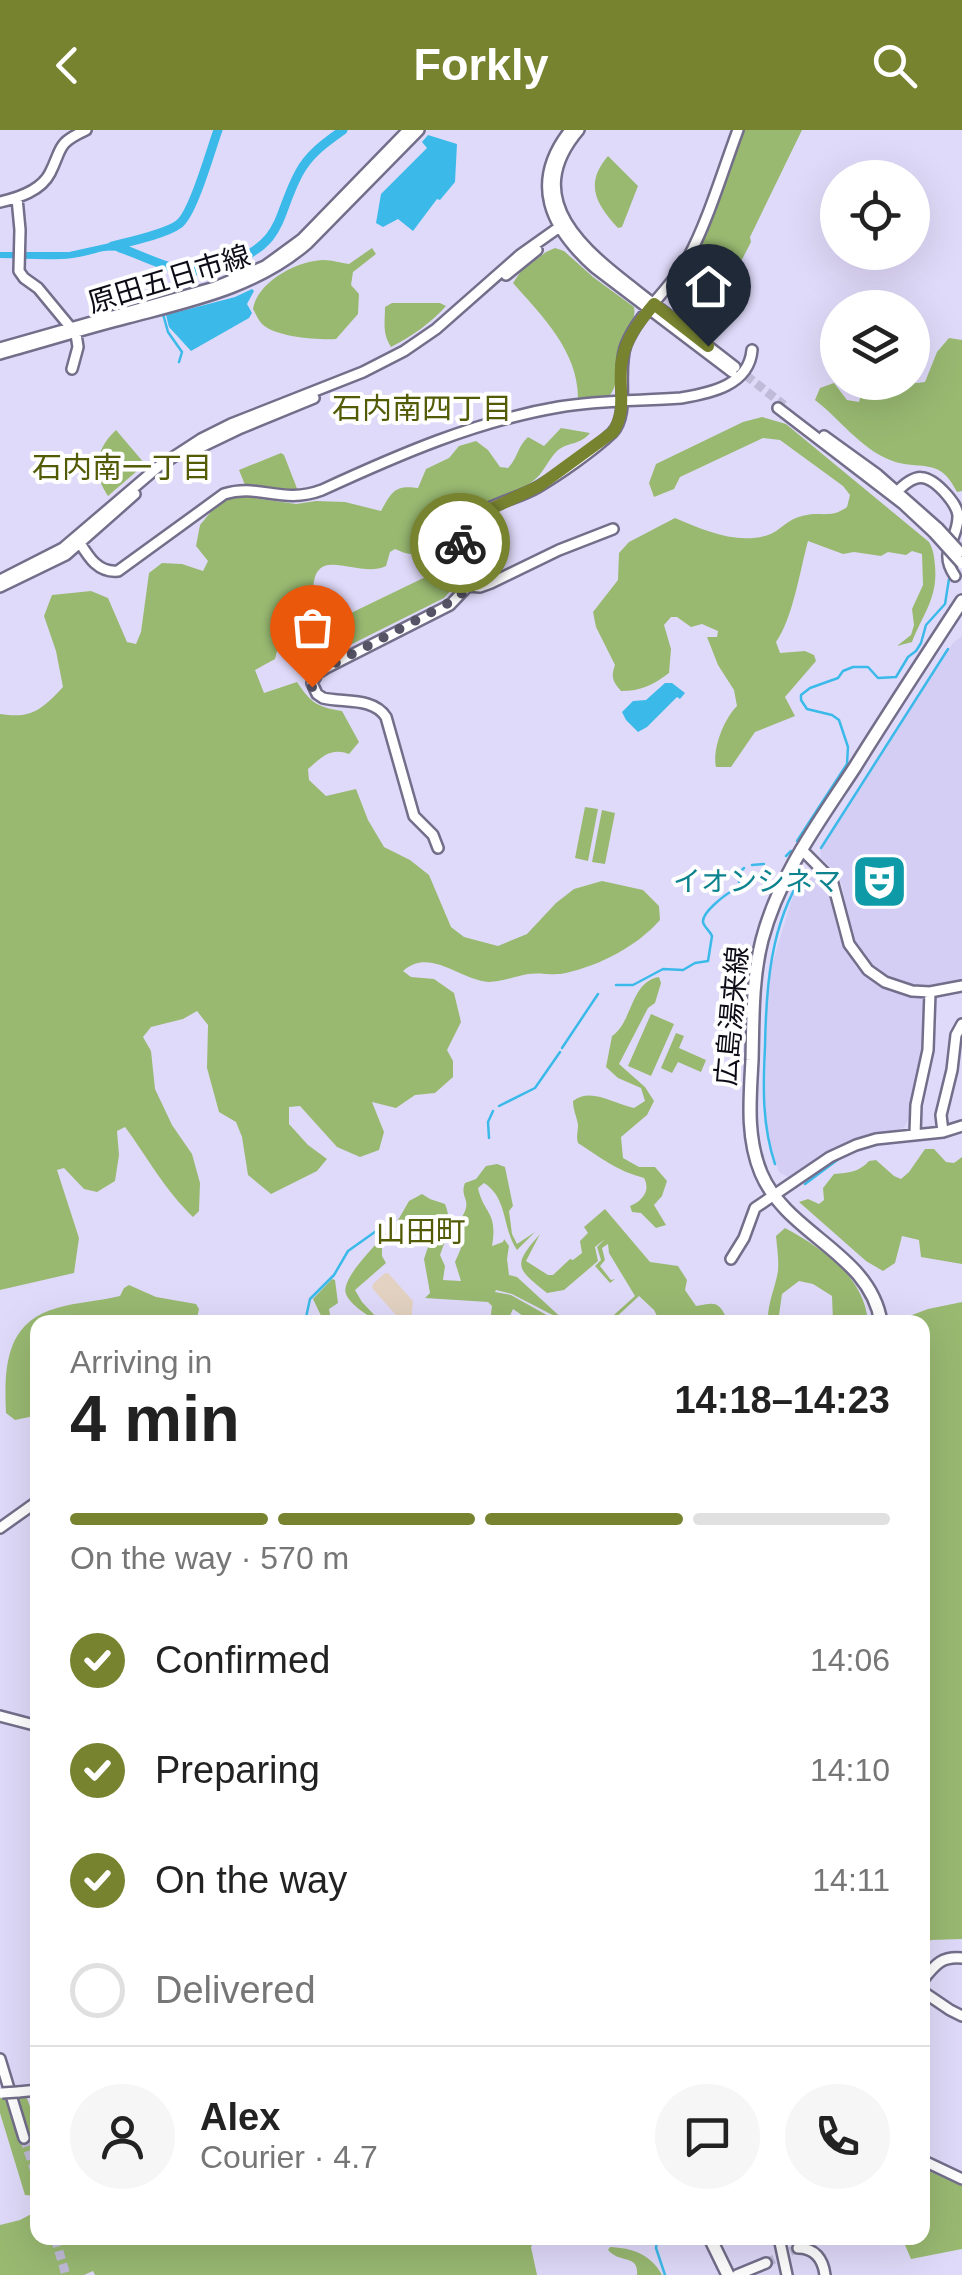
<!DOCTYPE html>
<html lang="en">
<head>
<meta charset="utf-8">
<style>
  :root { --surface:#fff; --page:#f6f6f6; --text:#222; --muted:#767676; --line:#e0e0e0; --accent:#788330 }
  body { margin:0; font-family:Helvetica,"Noto Sans JP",sans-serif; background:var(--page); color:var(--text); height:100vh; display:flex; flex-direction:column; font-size:38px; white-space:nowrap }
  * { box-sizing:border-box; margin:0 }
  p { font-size:32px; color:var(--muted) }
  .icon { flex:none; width:55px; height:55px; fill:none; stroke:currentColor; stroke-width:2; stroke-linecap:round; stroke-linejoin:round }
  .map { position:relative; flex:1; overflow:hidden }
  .drawer { position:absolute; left:30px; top:1185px; width:900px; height:930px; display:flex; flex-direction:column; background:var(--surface); border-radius:20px; box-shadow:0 10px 40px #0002 }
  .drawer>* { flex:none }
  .buttons { position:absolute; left:820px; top:30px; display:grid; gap:20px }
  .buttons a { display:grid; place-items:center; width:110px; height:110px; border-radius:50%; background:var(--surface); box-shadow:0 10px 40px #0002; font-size:50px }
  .pin { position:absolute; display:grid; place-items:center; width:85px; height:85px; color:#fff; margin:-102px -42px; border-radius:50% 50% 50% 0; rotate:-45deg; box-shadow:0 0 10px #0007 }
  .pin .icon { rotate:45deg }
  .courier { position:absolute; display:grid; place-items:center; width:100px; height:100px; margin:-50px; border:8px solid #788330; border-radius:50%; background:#fff; color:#222; box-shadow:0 2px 12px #0007 }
  .headline em { font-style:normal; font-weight:800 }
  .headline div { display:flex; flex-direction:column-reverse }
  .headline { display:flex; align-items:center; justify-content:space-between; height:170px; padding:0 40px }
  h1 { font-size:65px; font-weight:800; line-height:75px }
  .bar { display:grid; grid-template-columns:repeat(4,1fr); gap:15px 10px; align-content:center; height:120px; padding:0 40px }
  .bar i { height:12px; border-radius:8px; background:var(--line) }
  .bar .current { background:var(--accent) }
  .bar p { grid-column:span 4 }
  .line { display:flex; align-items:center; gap:25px; padding:0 40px; border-top:2px solid var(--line) }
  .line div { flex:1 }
  .round { display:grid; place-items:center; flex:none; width:105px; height:105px; border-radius:52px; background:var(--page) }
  ol { padding:0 40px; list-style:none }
  li { display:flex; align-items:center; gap:30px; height:110px }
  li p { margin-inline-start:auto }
  li .icon { padding:10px; border-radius:50%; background:var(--accent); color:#fff; stroke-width:4 }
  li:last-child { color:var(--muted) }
  li i { width:55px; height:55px; border:5px solid var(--line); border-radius:50% }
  header { display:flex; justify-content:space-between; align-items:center; height:130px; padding:0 40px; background:var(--accent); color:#fff; font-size:45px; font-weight:800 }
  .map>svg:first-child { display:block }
</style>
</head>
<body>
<header><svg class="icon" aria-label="back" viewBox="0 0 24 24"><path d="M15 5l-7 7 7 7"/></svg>Forkly<svg class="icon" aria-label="search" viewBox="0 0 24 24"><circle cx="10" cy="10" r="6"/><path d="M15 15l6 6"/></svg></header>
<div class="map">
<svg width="962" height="2145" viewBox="0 0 962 2145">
  <rect width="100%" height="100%" fill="#e0dafa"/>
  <!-- built -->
  <path fill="#d4cdf4" d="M 962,506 L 962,850 L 927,856 L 914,856 L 897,851 L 879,842 L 862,825 L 849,801 L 842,754 L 834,740 L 821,728 L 820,721 L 953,513 Z
    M 812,741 L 821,748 L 827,757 L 839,805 L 856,837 L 883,857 L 898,863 L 920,867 L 924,872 L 923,920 L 910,985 L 904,998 L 851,1010 L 828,1021 L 788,1047 L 779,1042 L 765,996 L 767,862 L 770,841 L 791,772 L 800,749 L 805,742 Z"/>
  <!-- education -->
  <path fill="#e3d2c1" d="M 385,1143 L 388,1143 L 413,1171 L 411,1192 L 402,1192 L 372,1158 L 373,1154 Z"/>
  <!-- green -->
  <path fill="#99b971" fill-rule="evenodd" d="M 744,0 L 802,0 L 750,107 L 751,112 L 731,151 L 708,172 L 718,183 L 706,201 L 701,201 L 681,183 L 678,154 L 693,132 L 704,105 Z
    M 608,26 L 638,56 L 622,97 L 618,98 C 596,74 584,54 608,26 Z
    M 372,118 L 376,124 L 353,142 L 351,155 L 359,164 L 358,184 L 336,209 C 317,210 275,207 262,194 C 258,190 256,184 253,179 C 257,152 298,130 324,130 C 332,130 341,133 349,134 Z
    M 555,118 L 564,121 L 593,147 L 634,177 C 637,192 625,201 620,216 C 615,232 620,253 610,265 L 578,268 C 578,221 542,186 513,153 L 521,141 L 546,122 Z
    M 392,173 L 440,173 L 446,176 C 431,193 411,207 391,217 C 382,203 385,192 385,177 Z
    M 949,208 L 962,210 L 962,361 L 957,362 C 939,325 920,342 890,330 C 860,318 840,289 815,270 L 820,258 L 834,253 L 847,270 L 859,272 L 864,253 C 885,252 905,255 925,252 L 937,222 Z
    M 762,287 L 786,294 L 929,412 C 934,421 934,426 935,436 C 938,468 923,484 912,512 L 897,516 L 911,505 L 914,495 L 912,479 L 923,455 L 922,424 L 912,421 L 906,425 L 888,422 L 881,426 L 854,422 L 843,424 L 808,411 C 800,440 793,488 776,512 L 780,523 L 805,521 L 814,525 L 816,531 L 785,567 L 795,586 L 755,602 L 731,637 L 716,637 C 712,619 724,589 737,576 L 734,560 L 718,535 L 707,507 L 717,507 L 718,501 L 702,494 L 691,497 L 677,487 L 671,487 L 664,495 L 671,519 L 669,543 C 653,555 641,561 621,561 C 612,551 611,546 615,535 L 596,497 L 593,482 L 618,450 L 619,423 L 629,412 L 675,388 C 703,400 737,415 768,405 C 780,401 786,390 802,386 C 821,381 831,389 847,377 L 850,365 L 843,356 L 780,310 L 763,308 L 680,347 L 674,359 L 654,367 L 649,353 L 656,334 L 743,292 Z
    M 561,298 L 590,303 C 581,315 567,312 557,321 C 548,330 543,344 533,351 C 505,371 456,375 454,418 C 454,431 456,444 454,457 L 444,468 L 344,518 L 326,520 L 310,510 L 288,504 L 280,509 L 275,529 L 255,540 L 264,563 L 297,552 C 311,573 317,577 342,581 L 359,612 L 349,624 C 330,617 321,628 308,639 L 309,650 L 326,666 L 356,659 L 368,690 L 384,717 L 410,730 L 429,745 L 451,797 L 464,807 L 498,816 L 527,804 L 556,773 L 574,759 L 602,751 L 643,760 L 659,776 L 660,790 C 637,816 601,835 566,843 C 554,846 540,842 528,844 C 516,846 501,852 489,852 C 459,850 430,817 403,841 L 411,847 L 434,849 L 454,863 L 461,892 L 447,920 L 453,931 L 453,947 L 435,963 L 415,965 L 396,978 L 372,972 L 384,1002 L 379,1020 L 360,1027 L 337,1017 L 300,976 L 289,977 L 289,994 L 308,1015 L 327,1029 L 317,1041 L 271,1064 L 248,1045 L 242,1007 L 236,992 L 219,982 L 207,938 L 208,895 L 197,881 L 183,889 L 151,897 L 143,907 L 151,921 L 155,959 L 172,995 L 192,1024 L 200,1053 L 199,1081 L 193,1087 C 164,1059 148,1028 125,997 L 117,1001 L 119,1025 L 115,1051 L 97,1062 L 84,1059 L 64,1038 L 57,1040 L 79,1108 L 74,1143 L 0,1160 L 0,584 C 32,589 41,580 63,557 L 56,521 L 44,486 L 52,465 L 91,461 L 108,468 L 127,512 L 136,514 L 141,502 L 149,443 L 162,433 L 182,434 L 203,441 L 208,431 L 196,416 L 200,395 L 219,372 L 234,365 L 296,374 L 316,371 L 345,372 L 381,381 C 392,362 394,355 418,358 L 426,339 L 449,328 L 459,316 L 476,311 L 488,320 L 500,337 L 508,338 C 519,326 517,317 528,307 L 544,316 ZM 442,416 L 446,418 L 452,431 L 444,438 L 351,483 L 338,487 L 314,472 C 307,406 357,451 386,436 L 390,422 L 395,419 C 415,428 422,425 442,416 Z
    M 116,300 L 145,334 L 108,366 C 92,343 95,319 116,300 Z
    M 281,323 L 284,325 L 298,361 L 273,361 L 245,355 L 239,340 Z
    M 585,677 L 598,679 L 588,731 L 575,728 Z
    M 602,680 L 615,683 L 605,734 L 592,732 Z
    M 659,847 L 661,853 L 655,873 L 648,878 L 619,934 L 645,957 L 654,971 L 647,985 L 621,1007 L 623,1028 L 639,1037 L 655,1037 L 667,1051 L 662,1066 L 654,1075 L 666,1095 L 656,1098 L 641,1083 L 632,1082 L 630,1076 C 642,1071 651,1061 644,1048 C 617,1041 601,1028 578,1013 C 576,1006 578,1002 578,995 C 577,987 573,980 573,971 C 591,957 614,974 634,978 L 645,971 L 641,958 L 618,948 L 606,937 L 612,906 C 633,892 630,852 659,847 Z
    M 651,884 L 674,894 L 651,946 L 628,936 Z
    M 676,903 L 684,906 L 679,918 L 706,930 L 701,942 L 678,932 L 672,943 L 661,938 Z
    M 925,1019 L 934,1019 L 946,1032 L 954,1033 L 962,1027 L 962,1134 L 921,1127 L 919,1110 L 902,1106 L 895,1133 L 883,1141 L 866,1131 L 799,1072 L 808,1069 L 819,1074 L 824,1070 L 823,1058 L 834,1044 C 849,1043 859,1042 869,1031 L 876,1030 L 894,1046 L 901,1049 L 909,1042 Z
    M 497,1034 L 505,1037 L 513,1076 L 509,1081 L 512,1104 L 517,1114 L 535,1102 L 517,1120 C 502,1098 508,1068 484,1053 L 478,1058 C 484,1085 498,1081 492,1116 L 503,1112 L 504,1109 L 509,1116 L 507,1129 L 509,1145 L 517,1147 L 566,1192 L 512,1164 L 496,1160 L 495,1162 L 511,1165 L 559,1192 L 532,1192 L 513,1179 L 507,1192 L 490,1192 L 492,1176 L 488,1172 L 425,1168 L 430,1163 L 424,1129 L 430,1111 L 429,1097 L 421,1102 L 410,1118 L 396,1115 L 388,1108 L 382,1116 L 382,1126 L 386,1133 L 355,1160 L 362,1172 L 381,1192 L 377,1192 C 368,1185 350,1175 346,1164 C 340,1149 377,1114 387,1102 L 390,1104 L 409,1071 L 422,1064 L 430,1069 L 445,1074 C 453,1095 447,1105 440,1125 L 445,1136 L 443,1150 L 461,1151 L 455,1132 C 463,1115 467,1105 462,1087 C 473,1069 459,1068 465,1053 L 476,1049 L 486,1036 Z
    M 605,1079 L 650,1132 L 678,1136 L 687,1150 L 685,1160 L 696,1176 C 713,1173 718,1170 726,1187 L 724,1192 L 660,1192 L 654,1180 L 639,1166 L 611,1192 L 606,1192 L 635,1166 L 609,1123 L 608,1114 L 602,1118 L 605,1130 L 600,1136 L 611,1150 L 615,1149 L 610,1153 L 595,1136 L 601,1130 L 597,1117 L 605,1109 L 595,1117 L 598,1131 L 564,1160 L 547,1163 C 516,1138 512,1136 540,1104 L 526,1131 L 548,1145 L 553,1145 L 570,1129 L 573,1130 L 582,1123 L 580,1111 L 588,1103 L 584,1097 Z
    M 785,1098 C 823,1119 864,1146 868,1192 L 833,1192 L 832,1166 L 813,1154 L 799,1151 L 782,1164 L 778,1192 L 768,1192 C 767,1174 775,1159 778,1141 C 779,1129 777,1118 776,1106 Z
    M 332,1149 L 335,1150 L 338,1173 L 329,1179 L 331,1190 L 324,1192 L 313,1169 Z
    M 129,1155 L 156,1167 L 196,1174 L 199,1179 L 197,1188 L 183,1192 L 38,1192 L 37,1289 L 34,1286 L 15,1290 L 6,1283 C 4,1238 5,1192 57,1178 C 77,1172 99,1171 120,1166 L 124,1158 Z
    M 962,1172 L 962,1809 L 931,1810 L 923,1819 L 922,1192 L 904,1192 L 904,1188 L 928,1179 Z
    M 26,1966 L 37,1995 L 37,2066 L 25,2065 L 0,1983 L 0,1968 L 5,1968 L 19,2011 L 31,2008 L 18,1967 Z
    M 929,2041 L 962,2056 L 962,2119 L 911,2129 L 902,2108 L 922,2108 L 923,2056 Z
    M 37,2081 L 38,2108 L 536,2108 L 531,2117 L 537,2145 L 95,2145 L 93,2141 L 84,2145 L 0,2145 L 0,2095 L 20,2090 Z
    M 610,2117 C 632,2118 651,2124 662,2145 L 637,2145 C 639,2124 620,2134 608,2120 Z"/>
  <!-- water -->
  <path fill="#3bbae9" d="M 428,5 L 457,14 L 455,52 L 440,70 L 437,69 L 413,101 L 398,89 L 383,97 L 376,93 L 381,64 L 427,18 L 422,12 Z
    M 119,111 L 135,125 C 102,115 102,124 73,128 C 49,131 24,128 0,128 L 0,122 L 69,122 Z
    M 252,159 L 254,161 L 247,174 L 252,183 L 249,188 L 191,221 L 169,197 L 166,185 L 235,167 Z
    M 665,553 L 672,553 L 685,563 L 680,569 L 677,567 L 647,597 L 638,602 L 626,590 L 622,582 L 633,571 L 646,570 Z"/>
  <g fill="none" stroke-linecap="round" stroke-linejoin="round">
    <!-- stream -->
    <path stroke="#3bbae9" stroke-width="2.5" d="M 163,184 L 168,202 L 182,222 L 179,232
      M 797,711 L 847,634 L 848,617 L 839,590 L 832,585 L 807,579 L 801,570 L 801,565 L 810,558 L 838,548 L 843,541 L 853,537 L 868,537 L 878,548 L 896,547 L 908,527 L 916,521 L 921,513 L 926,495 L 945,474 L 949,449
      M 821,718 L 948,519
      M 786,726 L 791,721
      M 752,735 L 764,734
      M 739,752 L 739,743 L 744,738
      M 616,855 L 633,855 L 663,839 L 683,840 L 695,833 L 708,831 L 712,806 C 710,801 704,797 703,792 C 702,782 725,765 732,761
      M 562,918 L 598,864
      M 499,976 L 535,958 L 560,922
      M 489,1008 L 488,992 L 493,981
      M 915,1009 L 942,1007 L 962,1001
      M 851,1022 L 882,1013
      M 775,1034 C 762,995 763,957 765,917 C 766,858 770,794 804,743
      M 805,1054 L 840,1028
      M 305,1192 L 310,1169 L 334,1145 L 348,1121 L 379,1099
      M 657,2110 L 656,2118 L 665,2145"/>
    <!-- river -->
    <path stroke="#3bbae9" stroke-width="9" d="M 112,116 C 128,112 166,104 179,94 C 193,84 211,19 218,0
      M 120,118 C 144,126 170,141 195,141 C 207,141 220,137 232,132 C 285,111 276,86 299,43 C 309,24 326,12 343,0"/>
    <!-- secondary-tunnel -->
    <path stroke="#c0bbd8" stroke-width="9" stroke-dasharray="9 4.5" stroke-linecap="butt" d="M 735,237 L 784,275
      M 24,2008 L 38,2051
      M 55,2108 L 66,2145
      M 766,2133 L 798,2118"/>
    <defs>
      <path id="secondary" d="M 570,0 C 528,53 550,98 595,138 L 732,242
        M 579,0 C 515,75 595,128 650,171 C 678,193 707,215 735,237
        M 17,68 L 20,100 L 19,141 L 24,148 L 38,158 L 76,204 L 78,217 L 72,239
        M 0,72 C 18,68 41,61 50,43 C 63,17 56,14 86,0
        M 506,145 L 537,120
        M 0,218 L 215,157 L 265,136 L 302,109 L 408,0
        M 0,224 C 43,212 85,199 128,188 C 192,171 256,158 307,114 L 419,0
        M 778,278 L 903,374 L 934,403
        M 824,306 L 878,345 L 938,398
        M 191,322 L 241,298 L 314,268
        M 895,364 C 915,342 927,342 947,365 C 952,371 957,377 958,385 C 959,410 937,420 955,446
        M 77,408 C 87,424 96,443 118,441 L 224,364 C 259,353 282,375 322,360 C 398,325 476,291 559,277 C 600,270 641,271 681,268 C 711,263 749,255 752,220
        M 0,450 L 63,418 L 158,337 L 201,309 L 231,294 L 363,242 L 404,221 L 436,199 L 520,125 L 558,98 L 567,95
        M 468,456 C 464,438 455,423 462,404 C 474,375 513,372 538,357 C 560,344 593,321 612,303 C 631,284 616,241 626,215 C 639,182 671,159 688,128 C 708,91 723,40 738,0
        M 468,456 L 480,457 L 491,453 L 559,420 L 613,399
        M 0,457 L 66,425 L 135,364
        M 438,718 L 433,705 L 414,686 L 386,587 C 373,567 344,573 323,568 L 317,564 L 312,553 L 318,543 L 326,538 L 450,475 L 468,456
        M 801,719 L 832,750 L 849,814 L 868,840 L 885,852 L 912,861 L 930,862 L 962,856
        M 943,1002 L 941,985 L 952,940 L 956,905 L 962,894
        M 915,1004 L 916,975 L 928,920 L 930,862
        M 731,1129 L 744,1108 L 755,1078 L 830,1027 L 856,1015 L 876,1009 L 943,1002 L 962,996
        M 0,1398 L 38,1371
        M 0,1586 L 38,1596
        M 922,1851 C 935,1835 941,1826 962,1828
        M 922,1861 L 950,1880 L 962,1886
        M 0,1929 L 24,2008
        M 18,1962 L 38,1960
        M 922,2030 L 962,2049
        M 779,2108 L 787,2145
        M 798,2118 C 815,2118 823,2129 825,2145
        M 737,2145 L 766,2133"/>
      <path id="primary" d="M 881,1192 C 870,1123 787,1105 761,1043 C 746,1007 750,968 752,930 C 753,890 752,849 762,810 C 779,745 819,692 855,637 C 890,581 926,526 962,471
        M 710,2108 L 728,2145"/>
    </defs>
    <!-- secondary casing -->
    <use href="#secondary" stroke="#736e8a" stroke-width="14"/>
    <!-- primary casing -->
    <use href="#primary" stroke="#736e8a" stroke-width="16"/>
    <!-- secondary -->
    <use href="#secondary" stroke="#fff" stroke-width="9"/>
    <!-- primary -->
    <use href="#primary" stroke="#fff" stroke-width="11"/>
    <defs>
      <path id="secondary-bridge" d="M 938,398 L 960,422
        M 934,403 L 962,434
        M 2,1963 L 18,1962"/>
    </defs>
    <!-- secondary-bridge casing -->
    <use href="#secondary-bridge" stroke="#736e8a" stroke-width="14" stroke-linecap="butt"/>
    <!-- secondary-bridge -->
    <use href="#secondary-bridge" stroke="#fff" stroke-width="9"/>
  </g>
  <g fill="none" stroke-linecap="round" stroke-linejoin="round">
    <!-- done -->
    <path stroke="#575366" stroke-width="10" stroke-dasharray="0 18" d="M 312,557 L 314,548 L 326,538 L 458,468 L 468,456 L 460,431 L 460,413"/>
    <!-- route -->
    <path stroke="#788330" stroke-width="12" d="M 460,413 L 464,400 L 476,386 L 539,356 L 613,302 C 628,279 617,255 622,230 C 626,208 640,191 654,174 L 708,216"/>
  </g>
  <!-- icons -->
  <defs>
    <symbol id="theatre-square" viewBox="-11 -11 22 22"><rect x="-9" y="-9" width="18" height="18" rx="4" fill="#0f9aa8" stroke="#fff"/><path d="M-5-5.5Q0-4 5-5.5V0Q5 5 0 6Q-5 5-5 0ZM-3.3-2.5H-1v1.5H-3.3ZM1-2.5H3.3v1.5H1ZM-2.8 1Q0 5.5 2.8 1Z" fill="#fff"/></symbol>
  </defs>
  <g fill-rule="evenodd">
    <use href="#theatre-square" x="848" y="720" width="63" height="63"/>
  </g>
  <g text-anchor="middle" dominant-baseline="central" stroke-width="8" stroke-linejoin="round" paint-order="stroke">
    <!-- street labels -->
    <g font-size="28" fill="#0d0b16" stroke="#fff">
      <text transform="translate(169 149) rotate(-17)">原田五日市線</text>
      <text transform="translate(732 886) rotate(-85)">広島湯来線</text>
    </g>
    <!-- culture labels -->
    <g font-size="28" fill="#0d838f" stroke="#fff" text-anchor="end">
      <text x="841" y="751">イオンシネマ</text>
    </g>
    <!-- neighbourhood labels -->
    <g font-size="30" fill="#535b06" stroke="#fff">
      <text x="422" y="278">石内南四丁目</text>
      <text x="122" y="337">石内南一丁目</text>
      <text x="421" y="1101">山田町</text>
    </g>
  </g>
</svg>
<div class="buttons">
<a><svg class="icon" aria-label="locate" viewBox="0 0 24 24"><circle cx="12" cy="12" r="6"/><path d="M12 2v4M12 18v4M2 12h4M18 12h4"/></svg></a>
<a><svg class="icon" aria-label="layers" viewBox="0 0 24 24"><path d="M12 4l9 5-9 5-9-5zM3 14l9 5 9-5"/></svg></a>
</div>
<div class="pin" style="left:312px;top:557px;background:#ea580c"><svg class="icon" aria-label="bag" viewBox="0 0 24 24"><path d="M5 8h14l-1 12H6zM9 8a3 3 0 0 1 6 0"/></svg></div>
<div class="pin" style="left:708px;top:216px;background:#1f2937"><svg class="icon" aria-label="home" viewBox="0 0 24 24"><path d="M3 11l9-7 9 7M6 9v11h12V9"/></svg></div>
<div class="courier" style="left:460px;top:413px"><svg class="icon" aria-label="bike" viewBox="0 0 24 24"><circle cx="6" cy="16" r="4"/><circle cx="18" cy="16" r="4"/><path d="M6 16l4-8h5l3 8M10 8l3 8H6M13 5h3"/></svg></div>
<section class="drawer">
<div class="headline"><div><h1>4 min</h1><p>Arriving in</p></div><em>14:18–14:23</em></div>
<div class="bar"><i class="current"></i><i class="current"></i><i class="current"></i><i></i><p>On the way · 570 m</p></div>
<ol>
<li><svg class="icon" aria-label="check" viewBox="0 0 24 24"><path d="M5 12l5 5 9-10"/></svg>Confirmed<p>14:06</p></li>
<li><svg class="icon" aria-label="check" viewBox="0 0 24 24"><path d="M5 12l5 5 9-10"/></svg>Preparing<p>14:10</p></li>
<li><svg class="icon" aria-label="check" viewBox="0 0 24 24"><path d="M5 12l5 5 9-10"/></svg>On the way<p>14:11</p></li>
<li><i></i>Delivered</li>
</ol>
<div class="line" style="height:180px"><a class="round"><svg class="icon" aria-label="person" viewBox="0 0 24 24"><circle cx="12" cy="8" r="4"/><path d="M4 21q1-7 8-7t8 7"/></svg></a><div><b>Alex</b><p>Courier · 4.7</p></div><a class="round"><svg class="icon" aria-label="chat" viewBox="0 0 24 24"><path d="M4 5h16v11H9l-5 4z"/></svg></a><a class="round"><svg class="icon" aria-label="phone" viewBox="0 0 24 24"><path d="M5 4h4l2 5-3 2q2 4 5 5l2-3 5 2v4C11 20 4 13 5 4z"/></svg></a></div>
</section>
</div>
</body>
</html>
